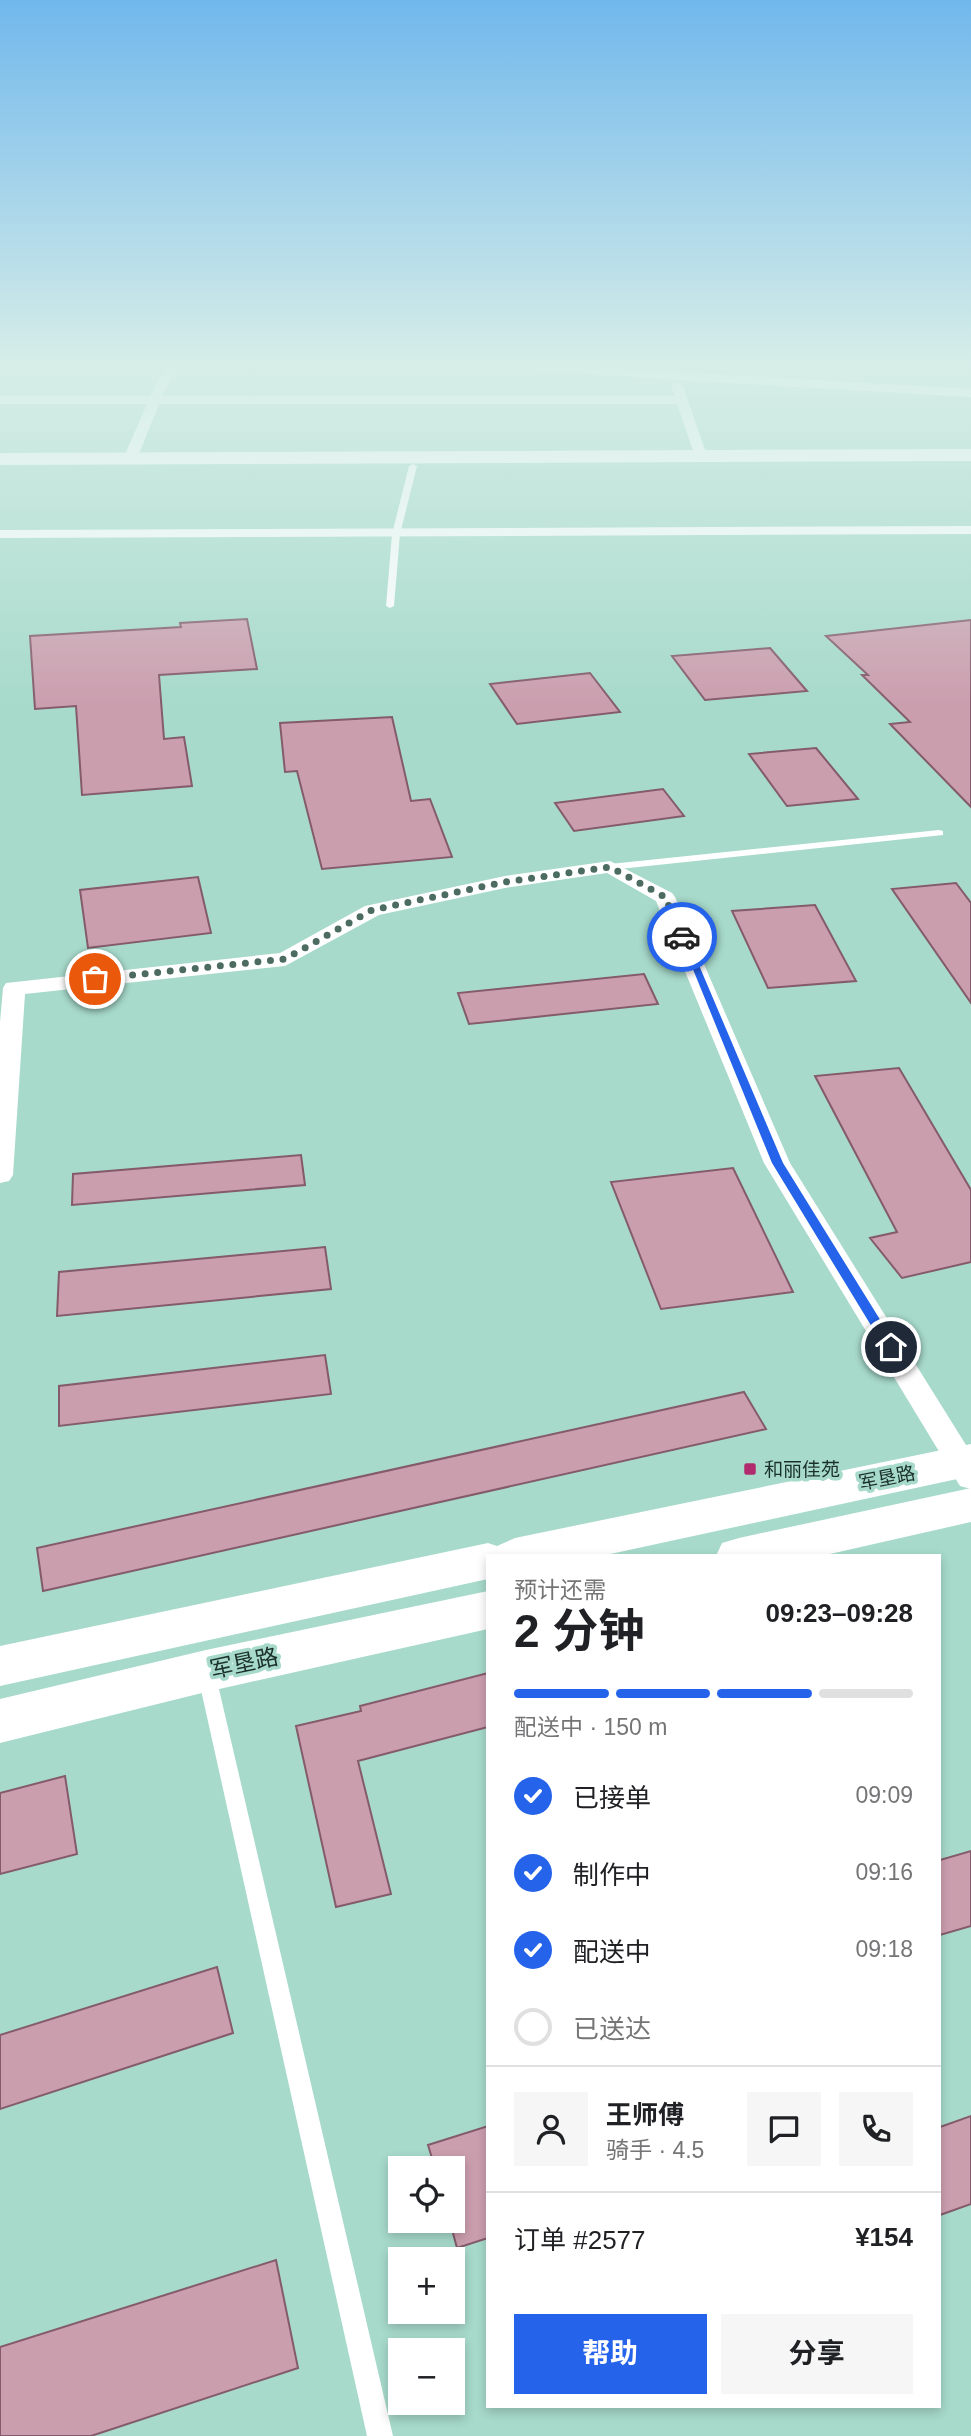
<!DOCTYPE html>
<html lang="zh">
<head>
<meta charset="utf-8">
<style>
  :root { --surface:#fff; --page:#f6f6f6; --text:#202124; --muted:#757577; --line:#e0e0e0; --accent:#2563eb }
  body { margin:0; font-family:Arial,"Noto Sans SC",sans-serif; background:var(--page); color:var(--text); height:100vh; display:flex; flex-direction:column; font-size:26px; white-space:nowrap }
  * { box-sizing:border-box; margin:0 }
  p { font-size:23px; color:var(--muted) }
  .icon { flex:none; width:38px; height:38px; fill:none; stroke:currentColor; stroke-width:2; stroke-linecap:round; stroke-linejoin:round }
  .map { position:relative; flex:1; overflow:hidden }
  .side { position:absolute; left:486px; top:1554px; width:455px; height:854px; display:flex; flex-direction:column; background:var(--surface); border-radius:0px; box-shadow:0 4px 10px #0003 }
  .side>* { flex:none }
  .tools { position:absolute; left:388px; top:2156px; display:grid; gap:14px }
  .tools a { display:grid; place-items:center; width:77px; height:77px; border-radius:0px; background:var(--surface); box-shadow:0 4px 10px #0003; font-size:35px }
  .pin { position:absolute; display:grid; place-items:center; width:60px; height:60px; color:#fff; margin:-30px; border:4px solid #fff; border-radius:50%; box-shadow:0 2px 7px #0007 }
  .courier { position:absolute; display:grid; place-items:center; width:70px; height:70px; margin:-35px; border:5px solid #2563eb; border-radius:50%; background:#fff; color:#222; box-shadow:0 2px 9px #0007 }
  .summary em { font-style:normal; font-weight:700 }
  .summary div { display:flex; flex-direction:column-reverse }
  .summary { display:flex; align-items:center; justify-content:space-between; height:119px; padding:0 28px }
  h1 { font-size:46px; font-weight:700; line-height:52px }
  .bar { display:grid; grid-template-columns:repeat(4,1fr); gap:10px 7px; align-content:center; height:84px; padding:0 28px }
  .bar i { height:9px; border-radius:5px; background:var(--line) }
  .bar .selected { background:var(--accent) }
  .bar p { grid-column:span 4 }
  .line { display:flex; align-items:center; gap:18px; padding:0 28px; border-top:2px solid var(--line) }
  .line div { flex:1 }
  .round { display:grid; place-items:center; flex:none; width:74px; height:74px; border-radius:0px; background:var(--page) }
  ol { padding:0 28px; list-style:none }
  li { display:flex; align-items:center; gap:21px; height:77px }
  li p { margin-inline-start:auto }
  li .icon { padding:7px; border-radius:50%; background:var(--accent); color:#fff; stroke-width:4 }
  li:last-child { color:var(--muted) }
  li i { width:38px; height:38px; border:4px solid var(--line); border-radius:50% }
  .cta { display:flex; gap:14px; margin-top:auto; padding:14px 28px }
  .cta a { flex:1; height:80px; border-radius:0px; background:var(--accent); color:#fff; font-size:28px; font-weight:700; line-height:80px; text-align:center }
  .cta a+a { background:var(--page); color:var(--text) }
  .map>svg:first-child { display:block }
</style>
</head>
<body>
<div class="map">
<svg width="971" height="2436" viewBox="0 0 971 2436">
  <rect width="100%" height="100%" fill="#a7dacb"/>
  <!-- building -->
  <path fill="#cb9eae" stroke="#845b6a" stroke-width="2" d="M 247,619 L 257,669 L 159,675 L 164,739 L 184,737 L 192,786 L 82,795 L 76,706 L 35,709 L 30,636 L 181,627 L 180,623 Z
    M 971,620 L 971,807 L 890,724 L 910,722 L 862,675 L 868,675 L 826,636 Z
    M 770,648 L 807,691 L 705,700 L 672,656 Z
    M 590,673 L 620,712 L 517,724 L 490,684 Z
    M 392,717 L 411,801 L 430,799 L 452,857 L 322,869 L 297,771 L 285,772 L 280,723 Z
    M 816,748 L 858,799 L 787,806 L 749,754 Z
    M 663,789 L 684,816 L 574,831 L 555,803 Z
    M 198,877 L 211,933 L 88,948 L 80,890 Z
    M 956,883 L 971,903 L 971,1003 L 892,889 Z
    M 815,905 L 856,981 L 768,988 L 732,911 Z
    M 644,974 L 658,1004 L 469,1024 L 458,993 Z
    M 899,1068 L 971,1190 L 971,1262 L 902,1278 L 870,1238 L 897,1232 L 815,1076 Z
    M 301,1155 L 305,1185 L 72,1205 L 73,1174 Z
    M 733,1168 L 793,1292 L 661,1309 L 611,1182 Z
    M 325,1247 L 331,1289 L 57,1316 L 59,1272 Z
    M 325,1355 L 331,1394 L 59,1426 L 59,1386 Z
    M 744,1392 L 766,1429 L 43,1591 L 37,1548 Z
    M 488,1673 L 488,1727 L 358,1761 L 391,1894 L 336,1907 L 296,1726 L 361,1711 L 360,1706 Z
    M 65,1776 L 77,1854 L 0,1874 L 0,1793 Z
    M 971,1851 L 971,1926 L 940,1935 L 940,1860 Z
    M 217,1967 L 233,2033 L 0,2109 L 0,2035 Z
    M 971,2116 L 971,2204 L 940,2215 L 940,2127 Z
    M 488,2126 L 488,2238 L 457,2248 L 453,2233 L 453,2168 L 435,2168 L 428,2145 Z
    M 276,2260 L 298,2368 L 91,2436 L 0,2436 L 0,2347 Z"/>
  <g fill="none" stroke-linecap="round" stroke-linejoin="round">
    <!-- lane -->
    <path fill="#fff" fill-rule="evenodd" d="M 413,464 L 417,466 L 400,534 L 394,606 L 390,608 L 386,606 L 392,534 L 409,466 Z
      M 939,830 L 943,831 L 943,835 L 610,870 L 605,867 L 610,864 Z
      M 206,1665 L 212,1667 L 215,1672 L 393,2436 L 367,2436 L 197,1672 L 200,1667 Z"/>
    <!-- street -->
    <path fill="#fff" fill-rule="evenodd" d="M 168,363 L 180,363 L 162,396 L 675,396 L 671,386 L 677,382 L 683,386 L 707,456 L 701,460 L 695,456 L 677,404 L 159,404 L 137,459 L 130,463 L 123,459 L 147,404 L 0,404 L 0,396 L 150,396 Z
      M 476,363 L 529,363 L 971,389 L 971,397 L 675,380 L 482,366 Z
      M 971,526 L 971,534 L 0,538 L 0,530 Z
      M 610,861 L 672,893 L 675,897 L 790,1163 L 971,1453 L 971,1489 L 960,1486 L 764,1163 L 656,901 L 607,873 L 505,888 L 379,915 L 285,966 L 25,994 L 13,1175 L 9,1181 L 0,1183 L 0,1022 L 3,988 L 6,983 L 280,953 L 365,906 L 505,876 Z"/>
    <!-- secondary -->
    <path fill="#fff" fill-rule="evenodd" d="M 971,449 L 971,461 L 0,465 L 0,453 Z
      M 971,1444 L 971,1476 L 601,1556 L 488,1556 L 488,1579 L 0,1686 L 0,1646 L 488,1543 L 497,1546 L 515,1538 Z
      M 971,1488 L 971,1522 L 821,1556 L 716,1556 L 722,1543 L 739,1538 Z
      M 488,1591 L 488,1629 L 206,1692 L 0,1743 L 0,1699 L 206,1650 Z"/>
  </g>
  <!-- sky -->
  <linearGradient id="sky" x2="0" y2="1"><stop stop-color="#71b8ec"/><stop offset="0.52" stop-color="#d7eee8"/><stop offset="1" stop-color="#d7eee8" stop-opacity="0"/></linearGradient>
  <rect width="971" height="704" fill="url(#sky)"/>
  <!-- route -->
  <path fill="#2563eb" d="M 679,935 L 687,937 L 783,1163 L 897,1347 L 895,1350 L 886,1350 L 772,1163 Z"/>
  <g fill="none" stroke-linecap="round" stroke-linejoin="round">
    <!-- done -->
    <path stroke="#4c6c62" stroke-width="7" stroke-dasharray="0 12.6" d="M 95,979 L 285,959 L 372,910 L 505,882 L 610,867 L 665,897 L 682,937"/>
  </g>
  <!-- markers -->
  <rect fill="#b12a6d" stroke="#a7dacb" stroke-width="2.5" x="743" y="1462" width="14" height="14" rx="3.5"/>
  <g text-anchor="middle" dominant-baseline="central" stroke-width="7" stroke-linejoin="round" paint-order="stroke">
    <!-- poi labels -->
    <g font-size="19" fill="#1b302a" stroke="#a7dacb" text-anchor="start">
      <text x="764" y="1469">和丽佳苑</text>
    </g>
    <!-- street labels -->
    <g font-size="19" fill="#1b302a" stroke="#a7dacb">
      <text transform="translate(887 1478) rotate(-11)">军垦路</text>
    </g>
    <!-- near-street labels -->
    <g font-size="23" fill="#1b302a" stroke="#a7dacb">
      <text transform="translate(244 1663) rotate(-12)">军垦路</text>
    </g>
  </g>
</svg>
<div class="tools">
<a><svg class="icon" aria-label="locate" viewBox="0 0 24 24"><circle cx="12" cy="12" r="6"/><path d="M12 2v4M12 18v4M2 12h4M18 12h4"/></svg></a>
<a>+</a>
<a>−</a>
</div>
<div class="pin" style="left:95px;top:979px;background:#ea580c"><svg class="icon" aria-label="bag" viewBox="0 0 24 24"><path d="M5 8h14l-1 12H6zM9 8a3 3 0 0 1 6 0"/></svg></div>
<div class="pin" style="left:891px;top:1347px;background:#1f2937"><svg class="icon" aria-label="home" viewBox="0 0 24 24"><path d="M3 11l9-7 9 7M6 9v11h12V9"/></svg></div>
<div class="courier" style="left:682px;top:937px"><svg class="icon" aria-label="car" viewBox="0 0 24 24"><path d="M5 17H2v-5l4-1 3-4h7l3 4 3 1v5h-3M9 17h6M6 11h13"/><circle cx="7" cy="17" r="2"/><circle cx="17" cy="17" r="2"/></svg></div>
<section class="side">
<div class="summary"><div><h1>2 分钟</h1><p>预计还需</p></div><em>09:23–09:28</em></div>
<div class="bar"><i class="selected"></i><i class="selected"></i><i class="selected"></i><i></i><p>配送中 · 150 m</p></div>
<ol>
<li><svg class="icon" aria-label="check" viewBox="0 0 24 24"><path d="M5 12l5 5 9-10"/></svg>已接单<p>09:09</p></li>
<li><svg class="icon" aria-label="check" viewBox="0 0 24 24"><path d="M5 12l5 5 9-10"/></svg>制作中<p>09:16</p></li>
<li><svg class="icon" aria-label="check" viewBox="0 0 24 24"><path d="M5 12l5 5 9-10"/></svg>配送中<p>09:18</p></li>
<li><i></i>已送达</li>
</ol>
<div class="line" style="height:126px"><a class="round"><svg class="icon" aria-label="person" viewBox="0 0 24 24"><circle cx="12" cy="8" r="4"/><path d="M4 21q1-7 8-7t8 7"/></svg></a><div><b>王师傅</b><p>骑手 · 4.5</p></div><a class="round"><svg class="icon" aria-label="chat" viewBox="0 0 24 24"><path d="M4 5h16v11H9l-5 4z"/></svg></a><a class="round"><svg class="icon" aria-label="phone" viewBox="0 0 24 24"><path d="M5 4h4l2 5-3 2q2 4 5 5l2-3 5 2v4C11 20 4 13 5 4z"/></svg></a></div>
<div class="line" style="height:91px"><div>订单 #2577</div><b>¥154</b></div>
<div class="cta"><a>帮助</a><a>分享</a></div>
</section>
</div>
</body>
</html>
